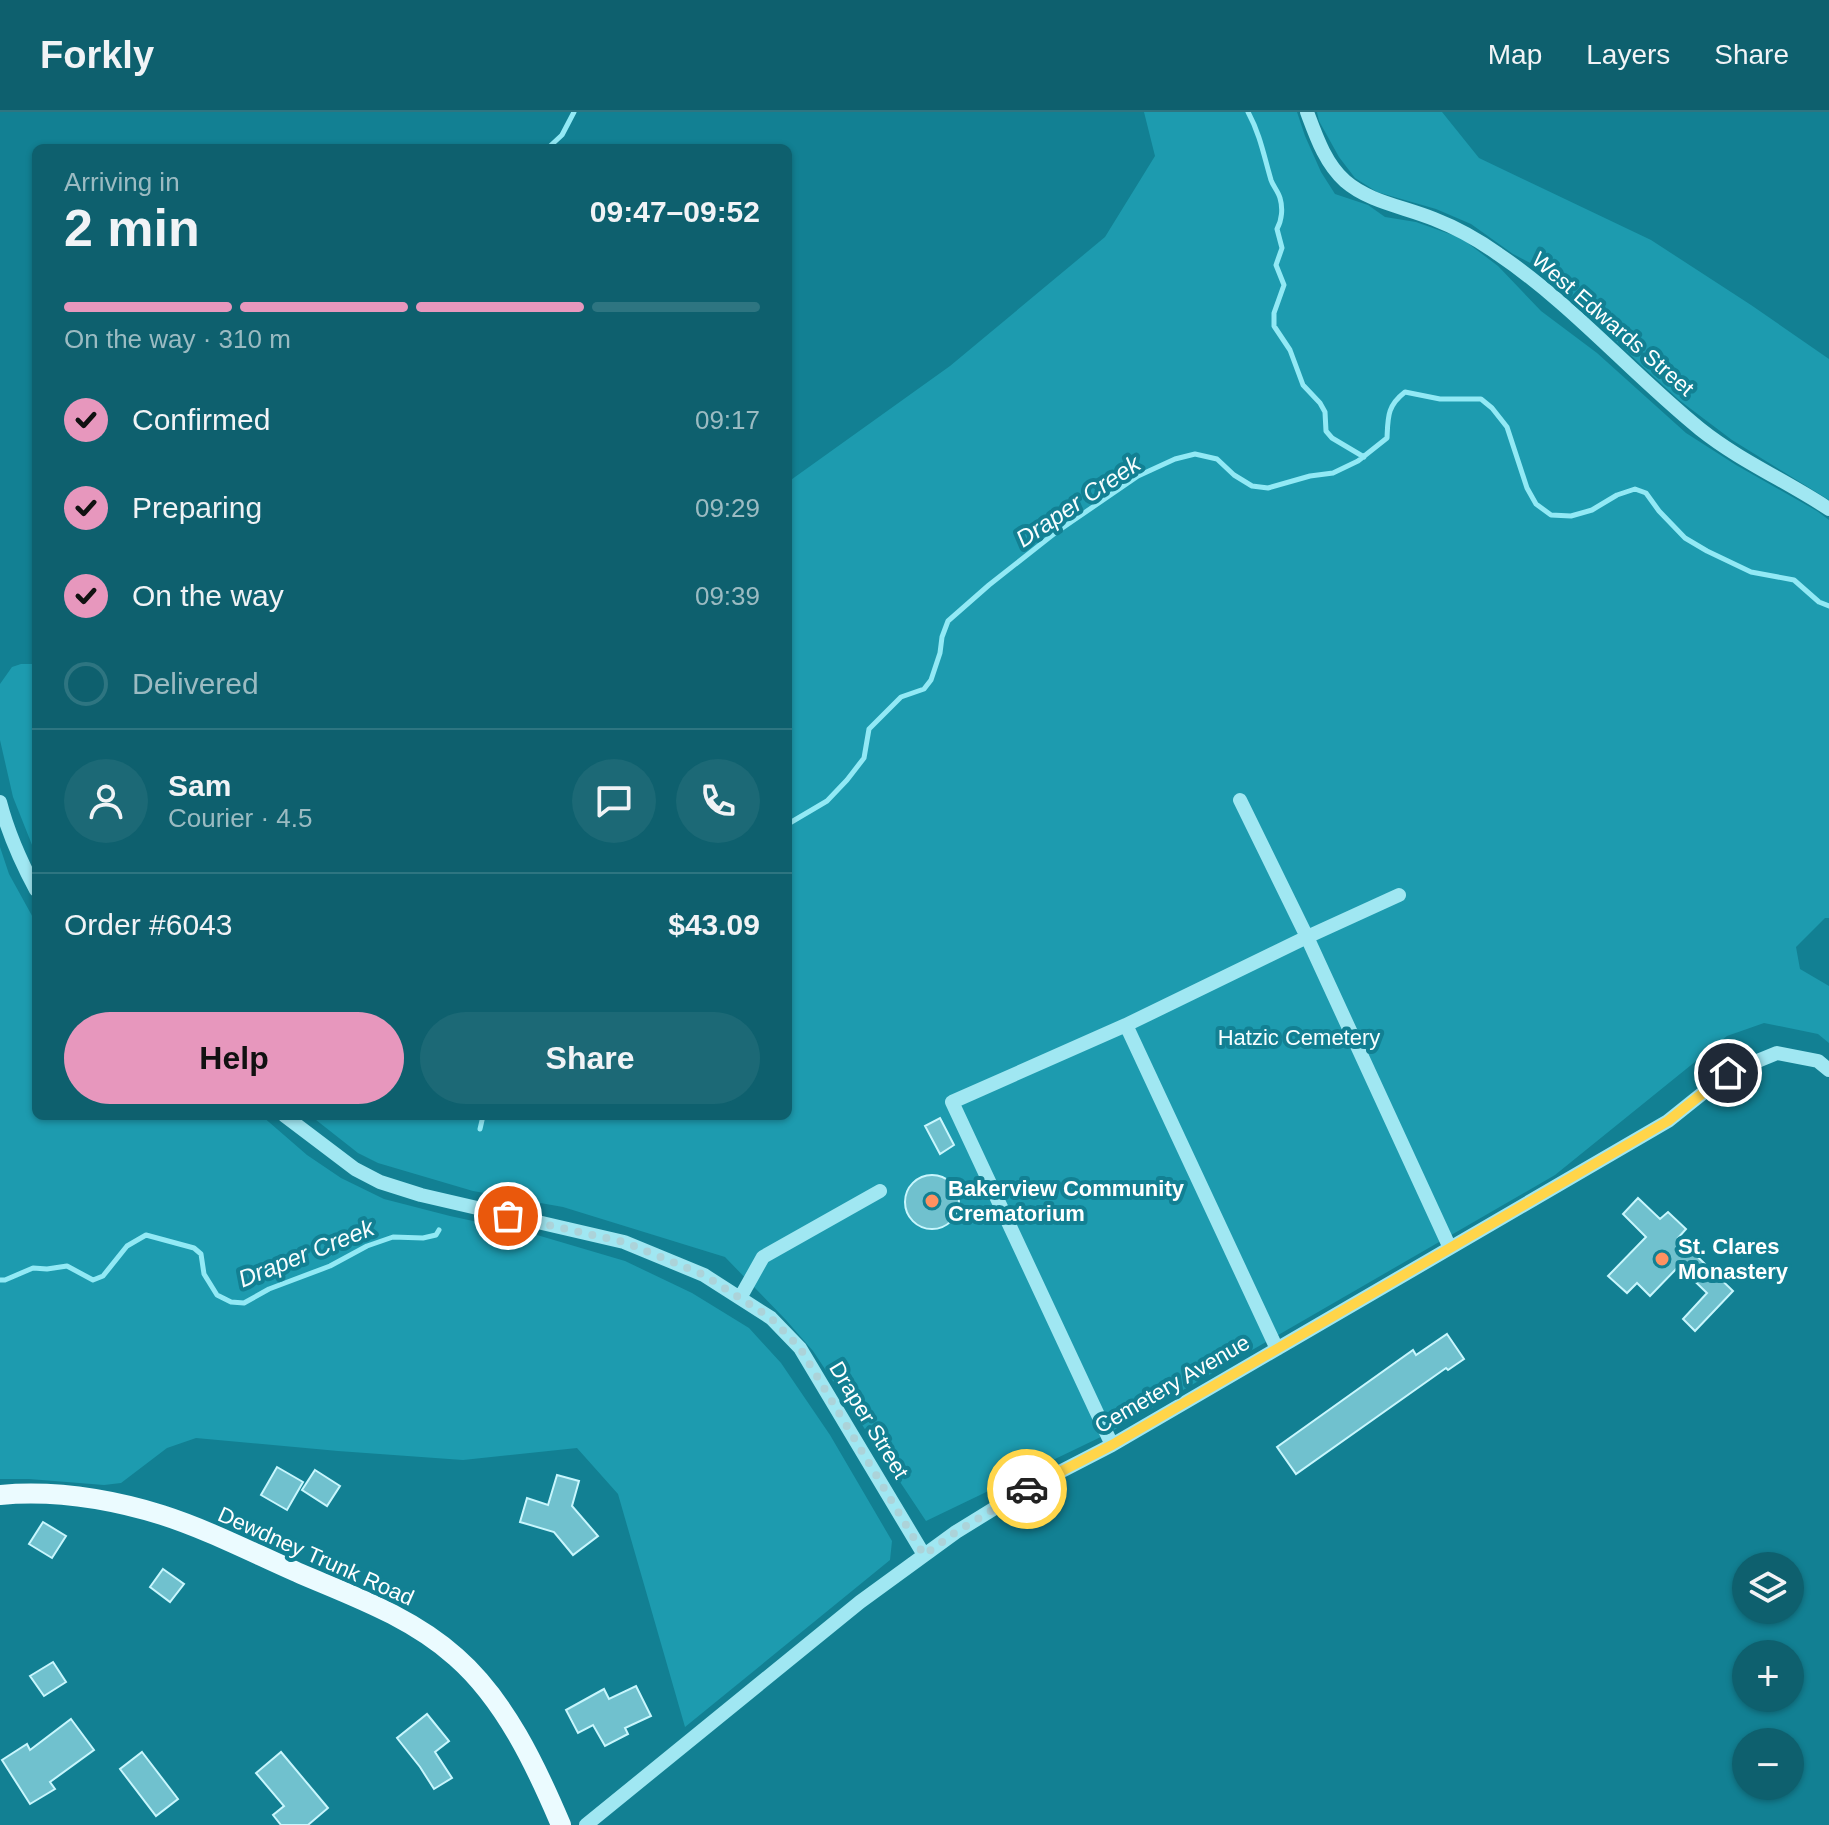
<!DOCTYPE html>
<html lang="en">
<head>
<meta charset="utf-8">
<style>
  :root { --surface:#0e606e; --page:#1c6976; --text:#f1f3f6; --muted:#9bbbc2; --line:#2e7581; --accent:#e797bd }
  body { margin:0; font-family:Arial,sans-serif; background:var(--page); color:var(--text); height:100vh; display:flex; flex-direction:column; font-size:30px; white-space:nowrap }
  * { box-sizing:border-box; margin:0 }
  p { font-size:26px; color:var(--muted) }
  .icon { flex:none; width:44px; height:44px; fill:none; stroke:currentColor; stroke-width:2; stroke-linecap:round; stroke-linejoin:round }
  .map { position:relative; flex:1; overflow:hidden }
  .panel { position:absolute; left:32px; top:32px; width:760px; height:976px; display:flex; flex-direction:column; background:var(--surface); border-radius:12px; box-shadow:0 2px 6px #0004 }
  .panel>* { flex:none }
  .fabs { position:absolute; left:1732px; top:1440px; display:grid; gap:16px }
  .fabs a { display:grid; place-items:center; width:72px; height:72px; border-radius:50%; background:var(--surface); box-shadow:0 2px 6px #0004; font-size:40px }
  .pin { position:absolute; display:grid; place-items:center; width:68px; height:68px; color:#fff; margin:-34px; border:4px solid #fff; border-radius:50%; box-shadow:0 2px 8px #0007 }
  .courier { position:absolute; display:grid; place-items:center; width:80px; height:80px; margin:-40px; border:6px solid #ffd54a; border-radius:50%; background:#fff; color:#222; box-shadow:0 2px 10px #0007 }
  .overview em { font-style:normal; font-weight:600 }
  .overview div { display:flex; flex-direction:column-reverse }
  .overview { display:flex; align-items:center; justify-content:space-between; height:136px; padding:0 32px }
  h1 { font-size:52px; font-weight:600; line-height:60px }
  .bar { display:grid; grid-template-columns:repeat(4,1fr); gap:12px 8px; align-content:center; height:96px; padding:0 32px }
  .bar i { height:10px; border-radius:6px; background:var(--line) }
  .bar .current { background:var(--accent) }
  .bar p { grid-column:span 4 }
  .line { display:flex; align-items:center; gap:20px; padding:0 32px; border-top:2px solid var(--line) }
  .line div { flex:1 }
  .round { display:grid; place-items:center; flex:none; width:84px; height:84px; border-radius:42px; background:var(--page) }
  ol { padding:0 32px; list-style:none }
  li { display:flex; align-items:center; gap:24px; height:88px }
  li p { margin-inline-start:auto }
  li .icon { padding:8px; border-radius:50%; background:var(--accent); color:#111; stroke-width:4 }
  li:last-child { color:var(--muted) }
  li i { width:44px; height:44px; border:4px solid var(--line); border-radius:50% }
  .button { display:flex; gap:16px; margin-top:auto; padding:16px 32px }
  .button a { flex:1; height:92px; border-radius:48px; background:var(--accent); color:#111; font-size:32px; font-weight:600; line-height:92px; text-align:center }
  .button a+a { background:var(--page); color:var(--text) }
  header { display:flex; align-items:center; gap:48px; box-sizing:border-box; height:112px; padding:0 40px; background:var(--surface); border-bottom:2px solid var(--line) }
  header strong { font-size:38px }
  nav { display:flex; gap:44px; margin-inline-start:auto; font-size:28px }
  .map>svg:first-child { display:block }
</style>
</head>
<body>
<header>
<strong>Forkly</strong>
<nav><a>Map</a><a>Layers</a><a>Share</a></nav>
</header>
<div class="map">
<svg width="1829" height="1713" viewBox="0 0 1829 1713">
  <rect width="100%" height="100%" fill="#128093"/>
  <!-- green -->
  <path fill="#1d9baf" d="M 1144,0 L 1297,0 L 1305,24 L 1321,60 L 1335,82 L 1368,93 L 1385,105 L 1416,110 L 1461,126 L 1498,154 L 1541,199 L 1597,241 L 1686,321 L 1736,353 L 1817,399 L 1829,408 L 1829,806 L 1825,806 L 1796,835 L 1800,857 L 1829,874 L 1829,931 L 1818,922 L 1764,911 L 1727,924 L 1555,1063 L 1107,1322 L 926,1409 L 813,1239 L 786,1208 L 725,1145 L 563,1095 L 473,1079 L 378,1051 L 358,1041 L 311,1004 L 788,1004 L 788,370 L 950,254 L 1105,125 L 1155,44 Z
    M 1317,0 L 1442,0 L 1479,46 L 1651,128 L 1751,193 L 1829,247 L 1829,388 L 1732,328 L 1679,288 L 1641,253 L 1540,156 L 1513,142 L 1471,112 L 1436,97 L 1377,80 L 1355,66 L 1339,45 L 1319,9 Z
    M 21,552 L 36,552 L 36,743 L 13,685 L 0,628 L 0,572 L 12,555 Z
    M 0,735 L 9,762 L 36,811 L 36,1004 L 262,1004 L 307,1043 L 341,1066 L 384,1087 L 450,1104 L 537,1123 L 625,1149 L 692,1181 L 749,1216 L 781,1251 L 830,1323 L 892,1429 L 890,1448 L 685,1615 L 618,1382 L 577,1336 L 463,1348 L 338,1339 L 196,1326 L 167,1336 L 121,1371 L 104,1373 L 29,1367 L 0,1367 Z"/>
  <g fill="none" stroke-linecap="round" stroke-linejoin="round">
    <!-- stream -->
    <path stroke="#92e9f5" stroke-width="5" d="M 1248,0 C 1260,22 1264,44 1271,68 C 1273,74 1278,79 1280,86 C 1283,96 1282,108 1277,117 L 1282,136 L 1276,153 L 1284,173 L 1274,201 L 1274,214 L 1290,238 L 1303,273 L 1320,291 L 1325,300 L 1326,319 L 1332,326 L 1364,345
      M 548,36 L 562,23 L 574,0
      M 788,712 L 827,689 L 847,668 L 864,646 L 869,617 L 901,585 L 924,577 L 931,568 L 940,541 L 942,525 L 948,509 L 989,473 L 1055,421 L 1138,364 L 1175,347 L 1195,342 L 1217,347 L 1234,363 L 1252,374 L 1268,376 L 1310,364 L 1333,361 L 1358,349 L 1387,326 C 1388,305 1387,294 1405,280 L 1440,287 L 1481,287 L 1492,296 L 1507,315 L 1527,376 L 1536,392 L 1551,403 L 1571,404 L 1592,398 L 1617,383 L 1635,377 L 1646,381 L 1659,399 L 1685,426 L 1707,439 L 1751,460 L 1794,468 L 1819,490 L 1829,494
      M 480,1017 L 483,1004
      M 0,1168 L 5,1168 L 33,1156 L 47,1157 L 67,1154 L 93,1168 L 103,1164 L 127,1134 L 146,1123 L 194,1136 L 201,1142 L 204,1162 L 217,1183 L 231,1190 L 244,1191 L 269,1177 L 330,1154 L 367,1134 L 393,1125 L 423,1126 L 436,1123 L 439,1118"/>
  </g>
  <!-- building -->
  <path fill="#70c1ce" stroke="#c8f6fd" stroke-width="2" d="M 940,1006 L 954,1033 L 940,1042 L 925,1014 Z
    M905 1090a27 27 0 1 1 54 0a27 27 0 1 1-54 0Z
    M 1638,1086 L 1660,1107 L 1668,1100 L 1686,1117 L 1678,1126 L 1733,1179 L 1695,1219 L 1683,1207 L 1707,1181 L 1679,1154 L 1650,1184 L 1637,1171 L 1627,1181 L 1608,1164 L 1646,1125 L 1623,1102 Z
    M 1447,1222 L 1464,1247 L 1448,1258 L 1446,1256 L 1296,1362 L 1277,1335 L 1413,1238 L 1416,1243 Z
    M 277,1355 L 303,1370 L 287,1398 L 261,1383 Z
    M 315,1358 L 340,1374 L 327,1394 L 302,1378 Z
    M 557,1363 L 579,1369 L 572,1394 L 598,1424 L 573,1443 L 554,1420 L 520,1410 L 527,1386 L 548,1393 Z
    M 43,1410 L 66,1424 L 52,1446 L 29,1432 Z
    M 163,1457 L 184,1472 L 170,1490 L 150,1475 Z
    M 53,1550 L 66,1570 L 44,1584 L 30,1564 Z
    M 636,1574 L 651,1604 L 625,1616 L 628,1622 L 605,1634 L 593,1613 L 578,1621 L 566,1598 L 604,1577 L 609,1587 Z
    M 427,1602 L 449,1629 L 435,1640 L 452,1666 L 434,1677 L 420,1655 L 397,1626 Z
    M 71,1607 L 94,1638 L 50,1670 L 55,1677 L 30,1692 L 2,1648 L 27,1632 L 30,1638 Z
    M 142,1640 L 178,1687 L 156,1704 L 120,1657 Z
    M 281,1640 L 328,1696 L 308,1713 L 281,1713 L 273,1703 L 284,1694 L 256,1661 Z"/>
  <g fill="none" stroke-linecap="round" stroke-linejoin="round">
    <!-- minor -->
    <path stroke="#a0e7f2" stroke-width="14" d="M 1307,0 C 1316,24 1325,51 1345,69 C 1369,90 1405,95 1434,107 C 1457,116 1477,127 1498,142 C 1572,192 1631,261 1700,317 C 1740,349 1787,369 1829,397
      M 1240,688 L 1307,825 L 1450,1136
      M 0,690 C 8,721 21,750 36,778
      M 1126,913 L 1307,825 L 1399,783
      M 285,1004 L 355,1057 L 380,1070 L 421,1083 L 624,1130 L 704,1163 L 771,1206 L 800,1236 L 924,1443
      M 740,1186 L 763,1145 L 880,1079
      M 1112,1333 L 952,990 L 1126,913 L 1277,1237
      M 586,1713 L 860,1490 L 956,1420 L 1021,1380 L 1112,1333 L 1668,1009 L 1728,961 L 1777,941 L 1818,949 L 1829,958"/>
    <!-- major -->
    <path stroke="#ebfbff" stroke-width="20" d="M 0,1383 C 54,1378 110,1387 162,1403 C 209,1418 255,1442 301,1462 C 355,1485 411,1505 456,1545 C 505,1588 536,1654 561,1713"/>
  </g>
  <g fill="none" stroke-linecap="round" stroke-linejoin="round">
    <!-- done -->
    <path stroke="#acd3d9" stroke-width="8" stroke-dasharray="0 14.4" d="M 508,1104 L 624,1130 L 704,1163 L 771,1206 L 800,1236 L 924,1443 L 956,1420 L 1027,1377"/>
    <!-- route -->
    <path stroke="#ffd54a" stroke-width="10" d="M 1027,1377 L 1112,1333 L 1668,1009 L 1728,961"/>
  </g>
  <!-- markers -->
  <g fill="#ff9161" stroke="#128093" stroke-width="3">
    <circle cx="932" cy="1089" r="8"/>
    <circle cx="1662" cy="1147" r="8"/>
  </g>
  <g text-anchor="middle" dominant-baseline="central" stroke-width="8" stroke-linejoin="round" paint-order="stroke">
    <!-- street labels -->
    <g font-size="22" fill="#fff" stroke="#128093">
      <text transform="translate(1613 212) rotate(41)">West Edwards Street</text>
      <text transform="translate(1172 1272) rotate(-30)">Cemetery Avenue</text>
      <text transform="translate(869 1308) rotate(59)">Draper Street</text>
      <text transform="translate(316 1444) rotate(24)">Dewdney Trunk Road</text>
    </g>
    <!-- park labels -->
    <g font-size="22" fill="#f7feff" stroke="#128093">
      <text x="1299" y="925">Hatzic Cemetery</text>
    </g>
    <!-- poi labels -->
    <g font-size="22" font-weight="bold" fill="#fff" stroke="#128093" text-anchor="start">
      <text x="948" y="1076">Bakerview Community<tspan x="948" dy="25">Crematorium</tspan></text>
      <text x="1678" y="1134">St. Clares<tspan x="1678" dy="25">Monastery</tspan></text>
    </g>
    <!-- water labels -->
    <g font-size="24" font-style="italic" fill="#f7fdfe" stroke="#128093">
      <text transform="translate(1078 389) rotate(-34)">Draper Creek</text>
      <text transform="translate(306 1141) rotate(-22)">Draper Creek</text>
    </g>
  </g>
</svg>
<div class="fabs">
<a><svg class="icon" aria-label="layers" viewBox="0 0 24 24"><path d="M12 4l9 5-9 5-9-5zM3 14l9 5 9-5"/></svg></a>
<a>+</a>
<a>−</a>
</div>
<div class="pin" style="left:508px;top:1104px;background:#ea580c"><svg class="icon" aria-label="bag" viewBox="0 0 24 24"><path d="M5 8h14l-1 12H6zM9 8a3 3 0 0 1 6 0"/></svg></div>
<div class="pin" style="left:1728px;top:961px;background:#1f2937"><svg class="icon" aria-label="home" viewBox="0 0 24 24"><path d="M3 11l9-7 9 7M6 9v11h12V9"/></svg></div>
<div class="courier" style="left:1027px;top:1377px"><svg class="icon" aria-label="car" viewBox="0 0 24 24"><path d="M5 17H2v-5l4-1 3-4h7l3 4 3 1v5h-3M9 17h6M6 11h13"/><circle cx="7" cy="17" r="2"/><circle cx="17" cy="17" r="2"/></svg></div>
<section class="panel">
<div class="overview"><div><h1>2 min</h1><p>Arriving in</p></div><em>09:47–09:52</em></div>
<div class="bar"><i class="current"></i><i class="current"></i><i class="current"></i><i></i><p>On the way · 310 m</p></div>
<ol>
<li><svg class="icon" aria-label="check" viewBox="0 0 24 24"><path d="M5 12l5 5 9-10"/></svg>Confirmed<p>09:17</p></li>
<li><svg class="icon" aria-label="check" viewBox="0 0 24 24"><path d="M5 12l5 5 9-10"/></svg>Preparing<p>09:29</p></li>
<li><svg class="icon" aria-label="check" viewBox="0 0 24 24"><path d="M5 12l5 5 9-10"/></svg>On the way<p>09:39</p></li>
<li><i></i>Delivered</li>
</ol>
<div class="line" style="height:144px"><a class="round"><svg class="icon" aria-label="person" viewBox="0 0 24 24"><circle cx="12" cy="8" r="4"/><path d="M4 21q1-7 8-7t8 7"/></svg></a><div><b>Sam</b><p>Courier · 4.5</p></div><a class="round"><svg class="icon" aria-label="chat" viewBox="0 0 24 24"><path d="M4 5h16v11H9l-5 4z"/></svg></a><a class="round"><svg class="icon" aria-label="phone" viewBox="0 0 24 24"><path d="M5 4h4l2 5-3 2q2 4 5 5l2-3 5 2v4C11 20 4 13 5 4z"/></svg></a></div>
<div class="line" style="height:104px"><div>Order #6043</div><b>$43.09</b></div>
<div class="button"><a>Help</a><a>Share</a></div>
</section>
</div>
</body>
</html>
